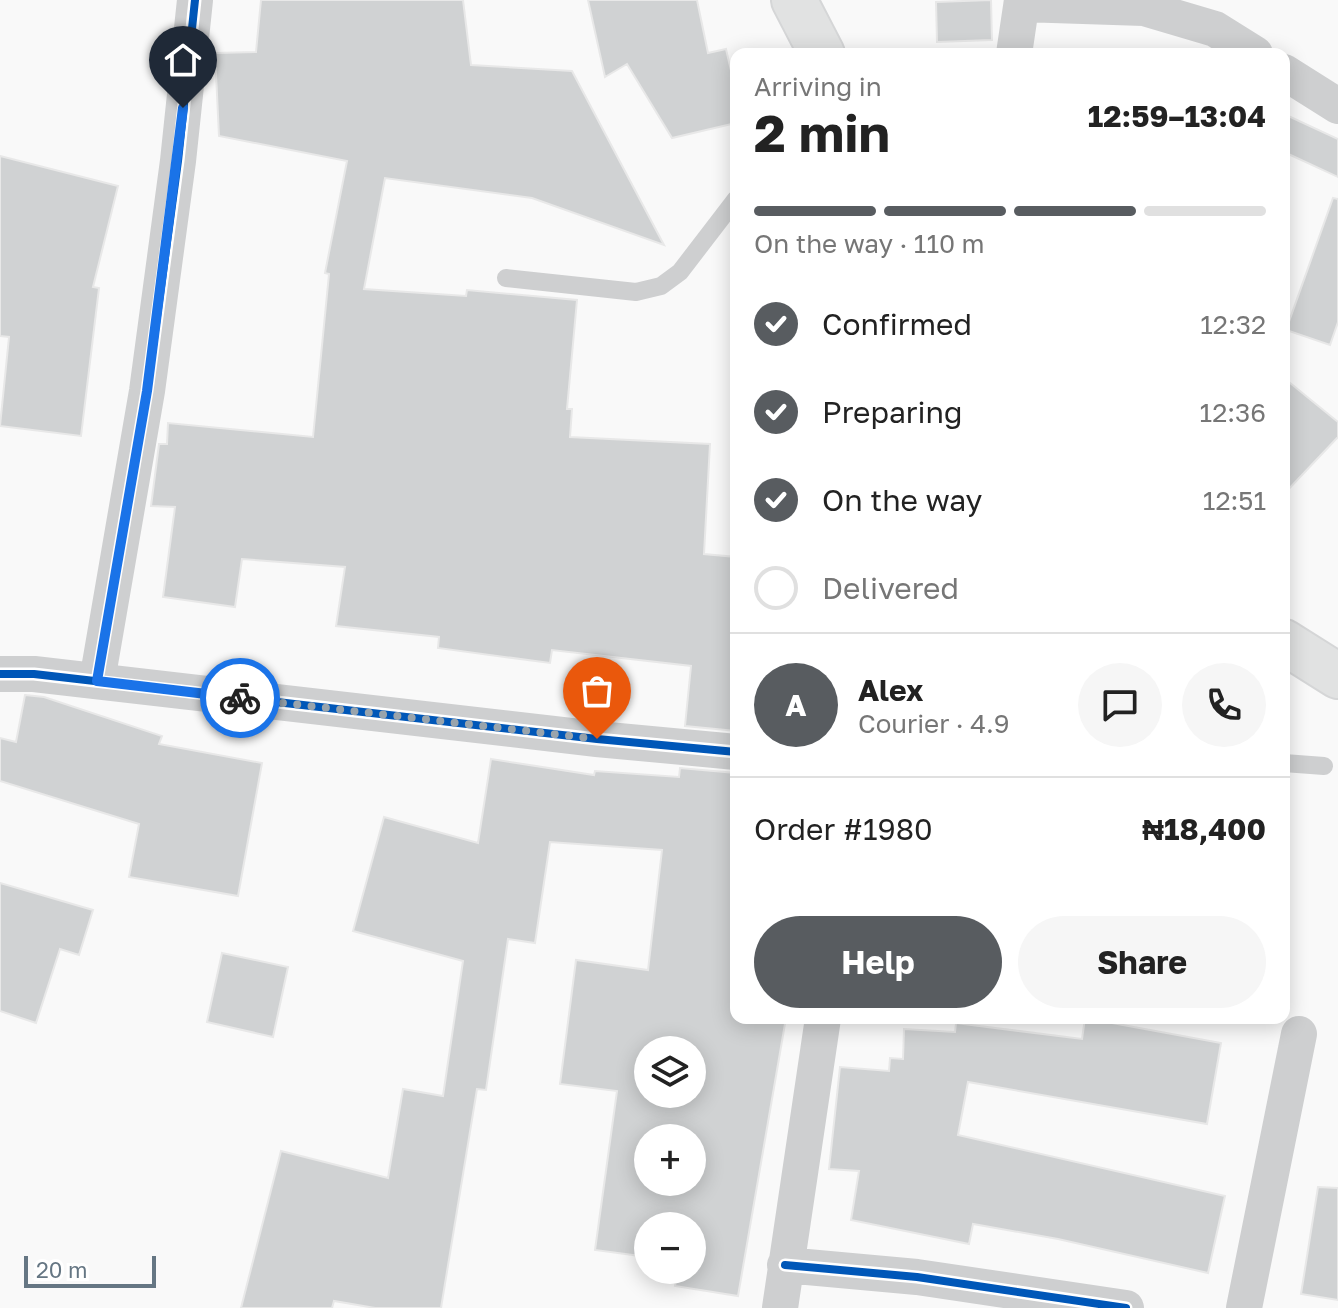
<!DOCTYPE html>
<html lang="en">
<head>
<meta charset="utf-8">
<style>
  :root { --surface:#fff; --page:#f6f6f6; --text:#222; --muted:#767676; --line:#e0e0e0; --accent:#585c60 }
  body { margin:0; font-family:"Golos Text",sans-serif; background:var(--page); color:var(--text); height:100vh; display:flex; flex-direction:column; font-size:30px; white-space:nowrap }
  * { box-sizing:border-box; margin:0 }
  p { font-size:26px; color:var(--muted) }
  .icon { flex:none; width:44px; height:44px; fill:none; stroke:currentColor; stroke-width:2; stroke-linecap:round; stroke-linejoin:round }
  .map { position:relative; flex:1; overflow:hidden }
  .side { position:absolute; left:730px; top:48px; width:560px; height:976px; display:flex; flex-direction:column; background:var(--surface); border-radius:16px; box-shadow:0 4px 20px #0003 }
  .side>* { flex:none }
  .fabs { position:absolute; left:634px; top:1036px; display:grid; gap:16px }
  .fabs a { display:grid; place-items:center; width:72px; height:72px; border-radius:50%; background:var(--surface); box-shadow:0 4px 20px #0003; font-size:40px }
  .scale { position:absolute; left:24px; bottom:20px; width:132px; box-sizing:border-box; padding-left:8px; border:4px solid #657683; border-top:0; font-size:22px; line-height:28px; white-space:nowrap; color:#657683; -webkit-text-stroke:6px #fff; paint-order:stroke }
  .pin { position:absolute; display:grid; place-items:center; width:68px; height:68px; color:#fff; margin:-82px -34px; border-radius:50% 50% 50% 0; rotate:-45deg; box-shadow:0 0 8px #0007 }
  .pin .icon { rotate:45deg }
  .courier { position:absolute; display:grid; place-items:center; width:80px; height:80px; margin:-40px; border:6px solid #1a73e8; border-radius:50%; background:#fff; color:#222; box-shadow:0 2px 10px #0007 }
  .headline em { font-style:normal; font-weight:700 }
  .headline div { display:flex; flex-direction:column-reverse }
  .headline { display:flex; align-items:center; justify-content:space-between; height:136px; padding:0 24px }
  h1 { font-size:52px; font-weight:700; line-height:60px }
  .bar { display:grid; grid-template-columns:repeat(4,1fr); gap:12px 8px; align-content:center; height:96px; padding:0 24px }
  .bar i { height:10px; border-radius:6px; background:var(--line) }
  .bar .selected { background:var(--accent) }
  .bar p { grid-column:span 4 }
  .line { display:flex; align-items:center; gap:20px; padding:0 24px; border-top:2px solid var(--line) }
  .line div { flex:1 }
  .round { display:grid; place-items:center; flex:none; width:84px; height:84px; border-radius:42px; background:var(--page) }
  ol { padding:0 24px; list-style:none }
  li { display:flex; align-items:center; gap:24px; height:88px }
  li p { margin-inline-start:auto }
  li .icon { padding:8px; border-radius:50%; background:var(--accent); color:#fff; stroke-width:4 }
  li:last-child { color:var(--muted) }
  li i { width:44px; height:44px; border:4px solid var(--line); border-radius:50% }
  .action { display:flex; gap:16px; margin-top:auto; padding:16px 24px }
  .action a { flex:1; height:92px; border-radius:48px; background:var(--accent); color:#fff; font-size:32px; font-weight:700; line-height:92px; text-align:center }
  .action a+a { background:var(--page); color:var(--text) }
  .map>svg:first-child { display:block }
</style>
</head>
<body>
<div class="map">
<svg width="1338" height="1308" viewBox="0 0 1338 1308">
  <rect width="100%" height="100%" fill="#f9f9f9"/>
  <!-- building -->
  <path fill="#d0d2d3" stroke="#e8e8e8" stroke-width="2" fill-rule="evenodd" d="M 261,0 L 463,0 L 471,65 L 572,71 L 664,245 L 532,198 L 385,178 L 364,289 L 466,296 L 467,290 L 577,300 L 567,409 L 572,409 L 570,437 L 710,444 L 704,554 L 736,557 L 736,731 L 685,726 L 691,666 L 552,650 L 550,663 L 438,648 L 439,637 L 336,626 L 345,567 L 242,559 L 235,607 L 163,597 L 175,507 L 151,506 L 159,444 L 167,444 L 168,423 L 313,437 L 329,274 L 325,273 L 347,161 L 219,136 L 215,53 L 256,52 Z
    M 588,0 L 697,0 L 708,53 L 726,49 L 736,92 L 736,123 L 672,138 L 627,64 L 605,77 Z
    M 991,0 L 992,40 L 937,42 L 936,2 Z
    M 1284,114 L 1338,139 L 1338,177 L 1284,152 Z
    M 0,156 L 118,186 L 93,287 L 99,288 L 81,436 L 0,426 L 9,337 L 0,336 Z
    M 1333,198 L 1338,199 L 1338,322 L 1330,345 L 1286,330 Z
    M 1284,378 L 1338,422 L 1338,437 L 1284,494 Z
    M 25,695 L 44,697 L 162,736 L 159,744 L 262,763 L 238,896 L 129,877 L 139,824 L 0,781 L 0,738 L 16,742 Z
    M 491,759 L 594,775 L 595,771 L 679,777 L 680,768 L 736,773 L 736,1018 L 786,1018 L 738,1296 L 675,1286 L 678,1270 L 692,1270 L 692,1226 L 648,1226 L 648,1257 L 595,1250 L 617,1091 L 560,1084 L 576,960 L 648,970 L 662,850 L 550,842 L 535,943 L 508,939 L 486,1090 L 477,1089 L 441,1308 L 375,1308 L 334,1301 L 332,1308 L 241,1308 L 281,1151 L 388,1178 L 403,1089 L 443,1096 L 463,961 L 353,931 L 384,817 L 478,843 ZM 648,1050 L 692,1050 L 692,1094 L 648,1094 ZM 648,1138 L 692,1138 L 692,1182 L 648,1182 Z
    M 0,883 L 93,910 L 79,955 L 60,949 L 36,1023 L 0,1011 Z
    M 222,953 L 288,967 L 273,1037 L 207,1022 Z
    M 1085,1018 L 1221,1043 L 1207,1124 L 968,1082 L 958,1135 L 1225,1196 L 1208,1273 L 1058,1239 L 973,1224 L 969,1244 L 851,1220 L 859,1171 L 829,1169 L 840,1067 L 889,1071 L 890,1058 L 903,1059 L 904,1029 L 955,1032 L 956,1023 L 1082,1039 Z
    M 1318,1187 L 1338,1188 L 1338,1300 L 1301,1294 Z"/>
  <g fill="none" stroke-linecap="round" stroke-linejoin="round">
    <defs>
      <path id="secondary" d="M 794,0 L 822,54
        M 1284,642 L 1338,676"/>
    </defs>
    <!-- secondary casing -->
    <use href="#secondary" stroke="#d5d6d7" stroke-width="48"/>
    <!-- service -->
    <path stroke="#cecfd0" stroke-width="18" d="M 506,278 L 636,292 L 661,286 L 680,272 L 736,199
      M 1284,763 L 1324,766"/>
    <!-- minor -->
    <path stroke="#cecfd0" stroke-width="36" d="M 1022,4 L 1144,8 L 1215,29 L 1255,54
      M 1014,54 L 1022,0
      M 1284,72 L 1338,106
      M 0,674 L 34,674 L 597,739 L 736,752
      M 97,681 L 147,391 L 178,161 L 195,0
      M 785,1265 L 917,1277 L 1126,1308
      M 780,1308 L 823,1018
      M 1244,1308 L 1299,1034"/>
    <!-- secondary -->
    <use href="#secondary" stroke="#e1e2e2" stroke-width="44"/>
    <defs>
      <path id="cycleway" d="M 0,674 L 34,674 L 597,739 L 736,752
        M 97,681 L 147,391 L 178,161 L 195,0
        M 785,1265 L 917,1277 L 1126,1308"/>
    </defs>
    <!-- cycleway casing -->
    <use href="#cycleway" stroke="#fff" stroke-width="13"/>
    <!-- cycleway -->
    <use href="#cycleway" stroke="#0057b8" stroke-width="8"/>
  </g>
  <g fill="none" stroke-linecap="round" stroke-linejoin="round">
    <!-- done -->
    <path stroke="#99a4ac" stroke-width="8" stroke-dasharray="0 14.4" d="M 240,698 L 597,739"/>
    <!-- route -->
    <path stroke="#1a73e8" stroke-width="10" d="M 183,108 L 147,391 L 97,681 L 240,698"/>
  </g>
</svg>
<div class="fabs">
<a><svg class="icon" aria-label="layers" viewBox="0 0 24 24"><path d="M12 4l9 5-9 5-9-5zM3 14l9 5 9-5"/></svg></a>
<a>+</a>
<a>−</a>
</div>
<div class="scale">20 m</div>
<div class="pin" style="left:597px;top:739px;background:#ea580c"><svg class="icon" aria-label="bag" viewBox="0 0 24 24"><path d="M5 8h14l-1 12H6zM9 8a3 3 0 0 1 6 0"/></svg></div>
<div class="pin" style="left:183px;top:108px;background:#1f2937"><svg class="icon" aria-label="home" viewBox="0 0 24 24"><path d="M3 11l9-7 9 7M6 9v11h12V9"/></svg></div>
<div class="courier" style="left:240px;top:698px"><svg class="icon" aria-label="bike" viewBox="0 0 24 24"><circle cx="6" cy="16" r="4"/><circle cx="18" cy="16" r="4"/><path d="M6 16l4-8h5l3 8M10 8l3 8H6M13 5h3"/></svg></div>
<section class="side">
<div class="headline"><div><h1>2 min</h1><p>Arriving in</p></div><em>12:59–13:04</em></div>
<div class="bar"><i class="selected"></i><i class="selected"></i><i class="selected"></i><i></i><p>On the way · 110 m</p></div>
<ol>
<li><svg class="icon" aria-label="check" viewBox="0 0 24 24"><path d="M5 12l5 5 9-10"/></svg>Confirmed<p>12:32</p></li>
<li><svg class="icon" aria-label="check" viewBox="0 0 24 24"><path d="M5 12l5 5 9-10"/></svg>Preparing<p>12:36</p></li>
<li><svg class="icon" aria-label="check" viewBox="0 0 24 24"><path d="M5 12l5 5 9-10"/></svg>On the way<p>12:51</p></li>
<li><i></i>Delivered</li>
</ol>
<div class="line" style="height:144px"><b class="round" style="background:var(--accent);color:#fff">A</b><div><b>Alex</b><p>Courier · 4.9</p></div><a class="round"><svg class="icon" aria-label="chat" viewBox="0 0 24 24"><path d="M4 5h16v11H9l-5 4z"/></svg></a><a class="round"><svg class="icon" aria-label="phone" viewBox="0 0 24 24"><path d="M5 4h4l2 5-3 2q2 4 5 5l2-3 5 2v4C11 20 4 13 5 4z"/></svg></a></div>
<div class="line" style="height:104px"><div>Order #1980</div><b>₦18,400</b></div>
<div class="action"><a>Help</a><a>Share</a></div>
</section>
</div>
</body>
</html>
